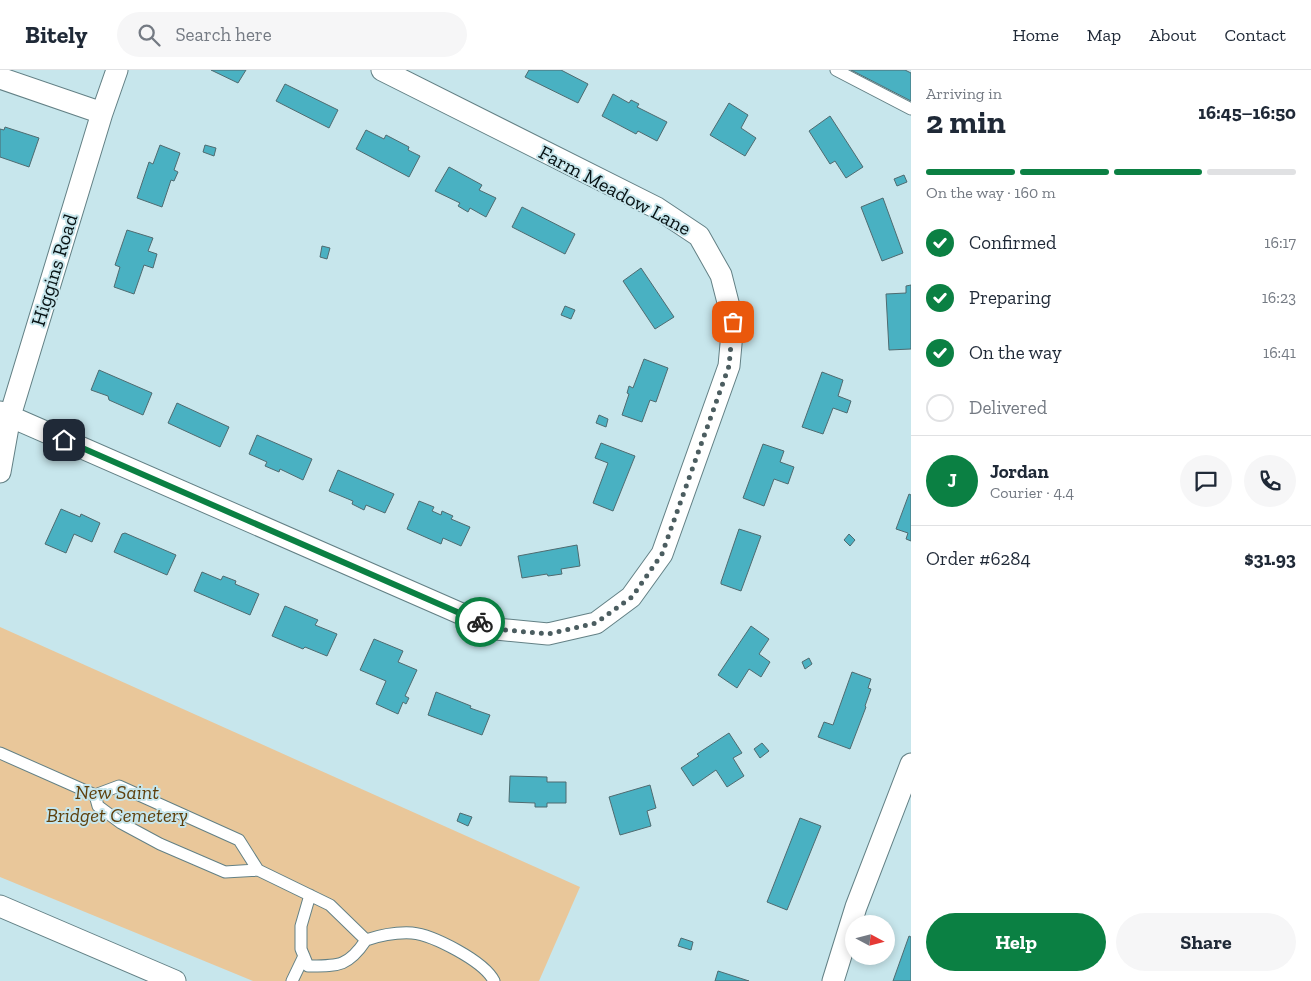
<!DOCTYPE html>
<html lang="en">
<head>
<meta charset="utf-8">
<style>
  :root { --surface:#fff; --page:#f6f6f7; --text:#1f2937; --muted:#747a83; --line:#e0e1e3; --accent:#0b8043 }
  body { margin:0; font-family:"Zilla Slab",serif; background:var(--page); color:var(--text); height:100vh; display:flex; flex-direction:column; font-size:19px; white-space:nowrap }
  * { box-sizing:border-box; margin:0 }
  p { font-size:16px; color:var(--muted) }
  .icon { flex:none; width:28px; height:28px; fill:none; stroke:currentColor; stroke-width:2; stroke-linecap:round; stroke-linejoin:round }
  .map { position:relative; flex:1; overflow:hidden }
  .drawer { display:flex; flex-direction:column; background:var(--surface); width:400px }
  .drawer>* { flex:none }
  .needle { width:32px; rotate:97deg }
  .controls { position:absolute; left:845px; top:845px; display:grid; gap:10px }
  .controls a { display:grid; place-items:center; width:50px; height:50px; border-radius:50%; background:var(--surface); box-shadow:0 2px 8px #0003; font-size:25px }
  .pin { position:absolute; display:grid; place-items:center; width:42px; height:42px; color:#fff; margin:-21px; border-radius:10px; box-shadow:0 2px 8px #0006 }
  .courier { position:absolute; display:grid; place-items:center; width:50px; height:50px; margin:-25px; border:4px solid #0b8043; border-radius:50%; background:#fff; color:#222; box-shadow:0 1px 6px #0007 }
  .overview em { font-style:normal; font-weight:800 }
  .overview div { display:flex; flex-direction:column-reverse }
  .overview { display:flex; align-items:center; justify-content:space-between; height:85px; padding:0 15px }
  h1 { font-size:32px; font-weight:800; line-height:38px }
  .bar { display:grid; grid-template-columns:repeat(4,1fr); gap:8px 5px; align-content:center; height:60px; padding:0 15px }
  .bar i { height:6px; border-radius:4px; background:var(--line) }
  .bar .on { background:var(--accent) }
  .bar p { grid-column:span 4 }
  .line { display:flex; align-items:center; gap:12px; padding:0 15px; border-top:1px solid var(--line) }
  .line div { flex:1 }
  .round { display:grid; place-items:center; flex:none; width:52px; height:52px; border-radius:26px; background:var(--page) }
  ol { padding:0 15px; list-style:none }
  li { display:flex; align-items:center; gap:15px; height:55px }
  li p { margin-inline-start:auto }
  li .icon { padding:5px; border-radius:50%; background:var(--accent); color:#fff; stroke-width:4 }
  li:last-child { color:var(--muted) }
  li i { width:28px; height:28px; border:2px solid var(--line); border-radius:50% }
  .primary-button { display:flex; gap:10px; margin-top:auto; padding:10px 15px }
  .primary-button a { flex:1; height:58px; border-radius:30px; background:var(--accent); color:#fff; font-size:20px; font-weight:800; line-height:58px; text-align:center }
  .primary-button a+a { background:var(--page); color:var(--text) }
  header { display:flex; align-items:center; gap:30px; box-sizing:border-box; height:70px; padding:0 25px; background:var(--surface); border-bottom:1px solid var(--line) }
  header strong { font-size:24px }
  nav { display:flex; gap:28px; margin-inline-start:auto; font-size:18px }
  .search { width:350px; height:45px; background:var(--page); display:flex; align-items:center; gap:12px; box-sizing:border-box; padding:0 18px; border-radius:28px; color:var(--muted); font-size:19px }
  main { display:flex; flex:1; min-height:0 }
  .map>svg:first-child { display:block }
</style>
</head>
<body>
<header>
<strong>Bitely</strong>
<div class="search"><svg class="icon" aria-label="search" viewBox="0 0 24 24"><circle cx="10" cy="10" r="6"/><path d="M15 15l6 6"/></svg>Search here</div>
<nav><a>Home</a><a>Map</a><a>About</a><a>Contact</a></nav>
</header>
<main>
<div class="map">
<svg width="911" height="911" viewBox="0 0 911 911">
  <rect width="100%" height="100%" fill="#c7e6ec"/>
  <!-- green -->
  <path fill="#e9c79a" d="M 0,557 L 580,817 L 539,911 L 253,911 L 0,807 Z"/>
  <!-- building -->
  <path fill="#49b1c2" stroke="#4f6b70" d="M 211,0 L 246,0 L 238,13 Z
    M 529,0 L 561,0 L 588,14 L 578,33 L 525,7 Z
    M 851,0 L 905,0 L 911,3 L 911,31 Z
    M 285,14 L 338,40 L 329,58 L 276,31 Z
    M 613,24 L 629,33 L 631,30 L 639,34 L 637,37 L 667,52 L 657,71 L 638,61 L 636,64 L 602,46 Z
    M 729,33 L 748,45 L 741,58 L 756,68 L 745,86 L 710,65 Z
    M 830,46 L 863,97 L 846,108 L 835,91 L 830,94 L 809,61 Z
    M 5,57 L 39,68 L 29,97 L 0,87 L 0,59 L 4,60 Z
    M 366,60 L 384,69 L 386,65 L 409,77 L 408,80 L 420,86 L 409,107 L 356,79 Z
    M 160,75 L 180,83 L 174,100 L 178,102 L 174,111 L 171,110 L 162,137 L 137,128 L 149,92 L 153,94 Z
    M 205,75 L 216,78 L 214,86 L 203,82 Z
    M 449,97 L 482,115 L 479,120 L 496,128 L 486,147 L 470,138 L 468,142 L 458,136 L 460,133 L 435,121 Z
    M 904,105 L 907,112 L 897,116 L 894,109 Z
    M 883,128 L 903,183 L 882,191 L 861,137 Z
    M 522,137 L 575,164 L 565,184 L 512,157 Z
    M 127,160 L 153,168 L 148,181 L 157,184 L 153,198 L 144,195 L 134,224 L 114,217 L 120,197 L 115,195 Z
    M 322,176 L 330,178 L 327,189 L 320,187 Z
    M 641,198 L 674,247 L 655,259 L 623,211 Z
    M 911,215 L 911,279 L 889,280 L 886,224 L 906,223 L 906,216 Z
    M 565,236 L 575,240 L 571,249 L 561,245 Z
    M 644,289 L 668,298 L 656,332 L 650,330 L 642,352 L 622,345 L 629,324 L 627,323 L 629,316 L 633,318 Z
    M 99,300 L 152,323 L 143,345 L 109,330 L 108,326 L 91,320 Z
    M 822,302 L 843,310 L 838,326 L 851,331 L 847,343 L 833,338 L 823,364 L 802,357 Z
    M 177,333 L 229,357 L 220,377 L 168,353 Z
    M 599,345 L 608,349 L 606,357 L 596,353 Z
    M 257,365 L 312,389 L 303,410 L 280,399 L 279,402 L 265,396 L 267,392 L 249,384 Z
    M 601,373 L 635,386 L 613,441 L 593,433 L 608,393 L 595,388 Z
    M 763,374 L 784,381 L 780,392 L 794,397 L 788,414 L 774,409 L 764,436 L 743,428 Z
    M 338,400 L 394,424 L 385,443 L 366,435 L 364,440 L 352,434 L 353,431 L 329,421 Z
    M 909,424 L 911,425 L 911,471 L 906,469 L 908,463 L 896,459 Z
    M 419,431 L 434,437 L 432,441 L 441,445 L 442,441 L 453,446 L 451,449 L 470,457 L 461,476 L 443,468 L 441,474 L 407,459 Z
    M 61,439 L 80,447 L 81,444 L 100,453 L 92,472 L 74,464 L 66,483 L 45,474 Z
    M 739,459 L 761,466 L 741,521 L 721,514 L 721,512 Z
    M 125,463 L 176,485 L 167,505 L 114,482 L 122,464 Z
    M 849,464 L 855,470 L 850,476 L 844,470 Z
    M 577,475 L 580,496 L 561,499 L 562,504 L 548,506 L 547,504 L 522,508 L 518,486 Z
    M 202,502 L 221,510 L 223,506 L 236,511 L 235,514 L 259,524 L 250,545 L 194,521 Z
    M 285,536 L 318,550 L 315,555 L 337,564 L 327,586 L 305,577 L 303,579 L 272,566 Z
    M 751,556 L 769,569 L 759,584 L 770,592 L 761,607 L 749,599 L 737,618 L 718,605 Z
    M 374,569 L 403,581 L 398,592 L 417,600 L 405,626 L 409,628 L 406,634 L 403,632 L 398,644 L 376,634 L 386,611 L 360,600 Z
    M 809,588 L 812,594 L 805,599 L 802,592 Z
    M 852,602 L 871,609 L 868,618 L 871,619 L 865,636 L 866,637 L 850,679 L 818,667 L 824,652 L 833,655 Z
    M 436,622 L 471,636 L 470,638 L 490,645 L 482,665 L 428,645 Z
    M 729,663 L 742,683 L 733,688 L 744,706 L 727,717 L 716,700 L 693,716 L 681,698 L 699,686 L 697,684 Z
    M 762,673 L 769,681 L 760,688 L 754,679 Z
    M 510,706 L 547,707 L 547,712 L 566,712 L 566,733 L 547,733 L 547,737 L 535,737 L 535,733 L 509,732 Z
    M 650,715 L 656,738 L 647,741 L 651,756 L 620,765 L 609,727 Z
    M 460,743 L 472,747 L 468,756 L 457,751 Z
    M 800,748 L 821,756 L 787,840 L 767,832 Z
    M 909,866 L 911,867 L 911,911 L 893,911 Z
    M 681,868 L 693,872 L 691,880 L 678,876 Z
    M 718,901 L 749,911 L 715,911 Z"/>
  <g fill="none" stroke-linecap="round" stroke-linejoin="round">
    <defs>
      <path id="lane" d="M 836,0 L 911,39
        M 0,683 L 95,725 L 98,736 L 121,753 L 160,774 L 225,802 L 258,800 L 330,835 L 366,870 C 381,865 395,862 412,863 C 433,865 484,891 494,911
        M 95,725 L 119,716 L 239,770 L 258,800
        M 310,825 L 301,856 L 301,879 L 308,896 C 338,896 348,897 366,870
        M 292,911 L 304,886"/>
      <path id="street" d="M 0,8 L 102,43
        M 0,342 L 496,559 L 548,564 L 596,553 L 631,527 L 662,484 L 729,296 L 733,252 L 721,205 L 699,166 L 657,138 L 382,0
        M 0,402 L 10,346 L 102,43 L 117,0
        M 0,836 L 175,911
        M 833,911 L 856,837 L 911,694"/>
    </defs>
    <!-- lane casing -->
    <use href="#lane" stroke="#638085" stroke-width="13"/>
    <!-- street casing -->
    <use href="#street" stroke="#638085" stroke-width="23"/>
    <!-- lane -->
    <use href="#lane" stroke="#fff" stroke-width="11"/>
    <!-- street -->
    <use href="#street" stroke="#fff" stroke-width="21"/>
  </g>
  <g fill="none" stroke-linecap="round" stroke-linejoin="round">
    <!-- done -->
    <path stroke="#4b5d60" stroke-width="5" stroke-dasharray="0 9" d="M 480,552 L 496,559 L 548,564 L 596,553 L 632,527 L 662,484 L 729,296 L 733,252"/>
    <!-- route -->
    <path stroke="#0b8043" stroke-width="6" d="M 64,370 L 480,552"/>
  </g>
  <g text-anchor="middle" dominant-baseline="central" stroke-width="4" stroke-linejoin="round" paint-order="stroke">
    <!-- street labels -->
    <g font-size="20" fill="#081315" stroke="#c7e6ec">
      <text transform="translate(615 120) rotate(28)">Farm Meadow Lane</text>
      <text transform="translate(54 200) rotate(-73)">Higgins Road</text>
    </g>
    <!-- park labels -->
    <g font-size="20" font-style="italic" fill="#5e3f0b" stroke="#c7e6ec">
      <text x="117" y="722">New Saint<tspan x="117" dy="23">Bridget Cemetery</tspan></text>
    </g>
  </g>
</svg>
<div class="controls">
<a><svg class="needle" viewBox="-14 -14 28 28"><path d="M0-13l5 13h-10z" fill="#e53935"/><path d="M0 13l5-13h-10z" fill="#747a83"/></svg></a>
</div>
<div class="pin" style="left:733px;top:252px;background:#ea580c"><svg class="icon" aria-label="bag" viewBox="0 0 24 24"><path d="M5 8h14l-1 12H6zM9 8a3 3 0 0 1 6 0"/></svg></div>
<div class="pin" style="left:64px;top:370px;background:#1f2937"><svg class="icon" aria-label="home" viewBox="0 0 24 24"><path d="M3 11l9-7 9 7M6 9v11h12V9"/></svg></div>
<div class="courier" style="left:480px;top:552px"><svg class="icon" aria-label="bike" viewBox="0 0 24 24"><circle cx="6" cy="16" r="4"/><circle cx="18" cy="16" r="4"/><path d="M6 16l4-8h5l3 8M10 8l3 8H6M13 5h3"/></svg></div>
</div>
<section class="drawer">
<div class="overview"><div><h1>2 min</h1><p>Arriving in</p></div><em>16:45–16:50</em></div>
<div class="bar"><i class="on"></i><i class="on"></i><i class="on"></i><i></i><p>On the way · 160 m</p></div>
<ol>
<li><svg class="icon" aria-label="check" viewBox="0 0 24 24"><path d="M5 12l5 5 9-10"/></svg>Confirmed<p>16:17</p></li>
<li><svg class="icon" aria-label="check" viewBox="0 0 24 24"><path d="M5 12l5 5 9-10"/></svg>Preparing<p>16:23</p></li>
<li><svg class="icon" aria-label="check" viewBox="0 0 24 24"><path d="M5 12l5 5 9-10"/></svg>On the way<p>16:41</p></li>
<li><i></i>Delivered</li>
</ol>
<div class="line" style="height:90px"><b class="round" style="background:var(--accent);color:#fff">J</b><div><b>Jordan</b><p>Courier · 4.4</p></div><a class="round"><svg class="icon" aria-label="chat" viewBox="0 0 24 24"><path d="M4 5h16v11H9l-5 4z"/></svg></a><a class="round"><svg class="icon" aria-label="phone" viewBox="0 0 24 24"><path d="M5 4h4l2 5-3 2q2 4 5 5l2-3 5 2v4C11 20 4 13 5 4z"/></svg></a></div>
<div class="line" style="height:65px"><div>Order #6284</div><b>$31.93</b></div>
<div class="primary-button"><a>Help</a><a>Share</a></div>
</section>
</main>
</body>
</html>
